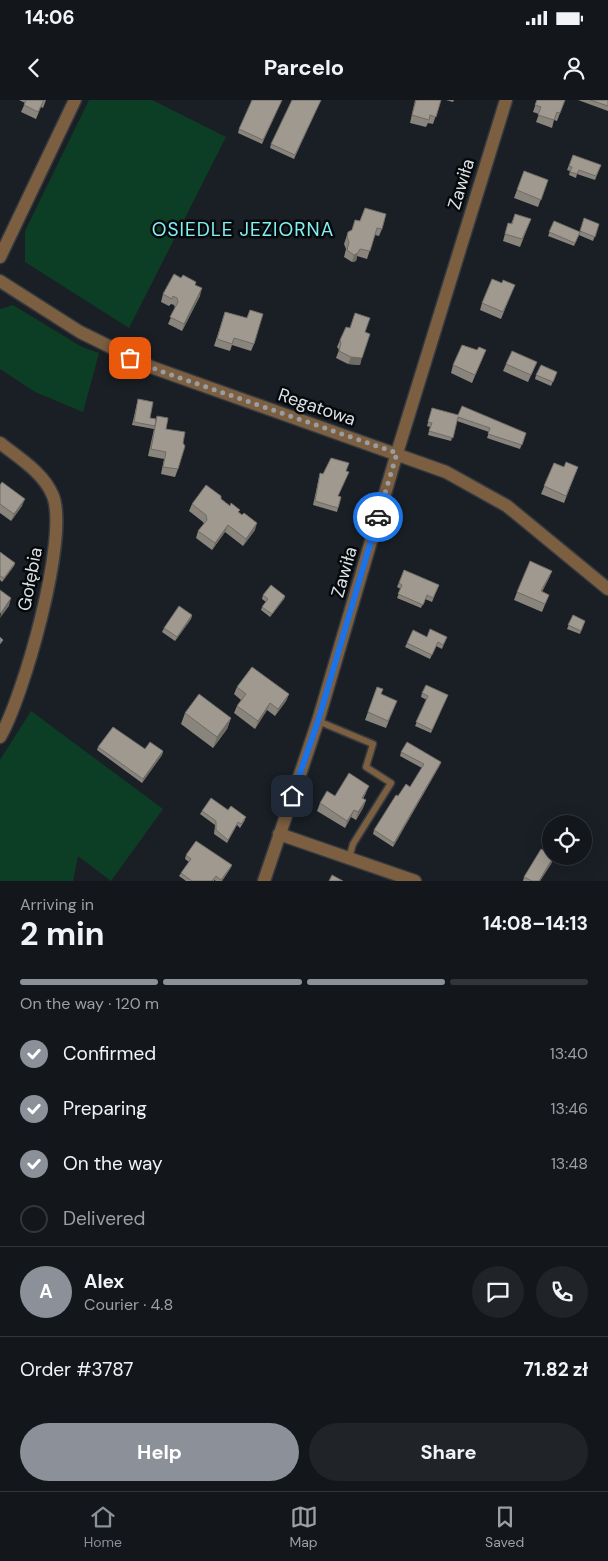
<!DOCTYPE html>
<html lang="en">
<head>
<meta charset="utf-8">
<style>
  :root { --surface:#13171c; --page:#202429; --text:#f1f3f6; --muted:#9d9fa3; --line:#32363b; --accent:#8c9099 }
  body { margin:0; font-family:"DM Sans",sans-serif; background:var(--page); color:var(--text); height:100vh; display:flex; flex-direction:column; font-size:19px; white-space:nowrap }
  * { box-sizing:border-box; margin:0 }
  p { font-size:16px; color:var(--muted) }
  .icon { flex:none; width:28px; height:28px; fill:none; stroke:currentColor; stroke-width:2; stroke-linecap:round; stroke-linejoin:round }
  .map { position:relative; height:781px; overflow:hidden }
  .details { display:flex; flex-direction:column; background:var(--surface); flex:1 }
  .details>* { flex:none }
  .buttons { position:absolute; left:542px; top:715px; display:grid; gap:10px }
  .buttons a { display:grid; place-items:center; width:50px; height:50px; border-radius:50%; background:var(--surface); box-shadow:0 5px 20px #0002,0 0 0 1px var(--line); font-size:25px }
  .pin { position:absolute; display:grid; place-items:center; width:42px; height:42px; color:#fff; margin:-21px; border-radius:10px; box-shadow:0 2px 8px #0006 }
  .courier { position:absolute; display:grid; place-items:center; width:50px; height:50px; margin:-25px; border:4px solid #1a73e8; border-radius:50%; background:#fff; color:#222; box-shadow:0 1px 6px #0007 }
  .summary em { font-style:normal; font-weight:700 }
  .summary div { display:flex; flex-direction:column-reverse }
  .summary { display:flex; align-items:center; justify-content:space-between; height:85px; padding:0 20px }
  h1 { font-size:32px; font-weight:700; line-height:38px }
  .bar { display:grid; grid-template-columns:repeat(4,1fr); gap:8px 5px; align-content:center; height:60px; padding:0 20px }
  .bar i { height:6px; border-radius:4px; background:var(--line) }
  .bar .on { background:var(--accent) }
  .bar p { grid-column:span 4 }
  .line { display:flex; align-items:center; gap:12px; padding:0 20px; border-top:1px solid var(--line) }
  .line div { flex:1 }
  .round { display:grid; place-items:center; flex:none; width:52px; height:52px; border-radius:26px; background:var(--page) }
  ol { padding:0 20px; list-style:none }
  li { display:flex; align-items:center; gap:15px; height:55px }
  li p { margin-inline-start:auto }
  li .icon { padding:5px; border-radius:50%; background:var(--accent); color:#fff; stroke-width:4 }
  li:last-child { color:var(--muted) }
  li i { width:28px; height:28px; border:2px solid var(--line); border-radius:50% }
  .cta { display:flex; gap:10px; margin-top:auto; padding:10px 20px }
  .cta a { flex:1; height:58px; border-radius:30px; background:var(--accent); color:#fff; font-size:20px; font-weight:700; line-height:58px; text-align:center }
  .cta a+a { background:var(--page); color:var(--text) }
  .status { display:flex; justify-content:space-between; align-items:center; height:35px; padding:0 25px; background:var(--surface); direction:ltr }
  .status svg { height:14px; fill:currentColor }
  header { display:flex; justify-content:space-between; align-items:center; height:65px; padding:0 20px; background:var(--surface); font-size:22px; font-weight:700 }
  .dock { display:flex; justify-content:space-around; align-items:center; height:70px; border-top:1px solid var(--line); background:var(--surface); font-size:14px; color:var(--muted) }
  .dock a { display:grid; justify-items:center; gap:2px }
  .dock .on { color:var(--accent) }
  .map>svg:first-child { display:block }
</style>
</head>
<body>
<div class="status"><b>14:06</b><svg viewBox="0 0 49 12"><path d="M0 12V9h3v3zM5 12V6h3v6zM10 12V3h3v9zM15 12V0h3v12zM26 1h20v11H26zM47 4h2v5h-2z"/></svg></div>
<header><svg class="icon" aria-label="back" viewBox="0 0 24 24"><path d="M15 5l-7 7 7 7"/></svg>Parcelo<svg class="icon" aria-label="person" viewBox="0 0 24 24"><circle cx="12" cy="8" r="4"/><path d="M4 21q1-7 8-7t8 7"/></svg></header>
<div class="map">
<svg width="608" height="781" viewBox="0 0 608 781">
  <rect width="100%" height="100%" fill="#191f25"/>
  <!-- green -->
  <path fill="#0c3e26" d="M 89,0 L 152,0 L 226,37 L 129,228 L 25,162 L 25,131 Z
    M 13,205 L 82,247 L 99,253 L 83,312 L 35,292 L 0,269 L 0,209 Z
    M 31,611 L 163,709 L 111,781 L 78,756 L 73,781 L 0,781 L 0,660 Z"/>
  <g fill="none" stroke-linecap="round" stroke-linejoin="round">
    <defs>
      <path id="service" d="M 318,621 L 373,644 L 366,667 L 391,683 L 353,744 L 349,758"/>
      <path id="minor" d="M 0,181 L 80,232 L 151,267 L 446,372 L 507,406 L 608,489
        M 0,343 C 19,358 44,373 53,396 C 69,438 23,598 0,637
        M 279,734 L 415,781
        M 264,781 L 318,621 L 397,353 L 506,0"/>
      <path id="tertiary" d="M 0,157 L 75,0"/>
    </defs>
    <!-- service casing -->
    <use href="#service" stroke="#343a40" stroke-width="9"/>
    <!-- minor casing -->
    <use href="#minor" stroke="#343a40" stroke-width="15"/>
    <!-- tertiary casing -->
    <use href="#tertiary" stroke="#343a40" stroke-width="15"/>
    <!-- service -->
    <use href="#service" stroke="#7c5e40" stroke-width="6"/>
    <!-- minor -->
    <use href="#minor" stroke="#7c5e40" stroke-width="12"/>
    <!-- tertiary -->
    <use href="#tertiary" stroke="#7c5e40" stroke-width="12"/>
  </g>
  <!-- wall -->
  <path fill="#89847c" d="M 19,0 L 46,0 L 43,8 L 41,7 L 36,19 L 21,12 L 25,3 Z
    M 282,0 L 262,44 L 238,33 L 239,29 Z
    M 321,0 L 294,59 L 270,48 L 271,44 Z
    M 415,0 L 441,0 L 433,24 L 428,23 L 426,27 L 410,23 Z
    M 446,0 L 454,0 L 453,2 Z
    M 537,0 L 565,0 L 557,21 L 554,20 L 552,28 L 536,22 L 539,14 L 533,12 Z
    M 578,0 L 608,0 L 608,11 Z
    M 573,55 L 601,65 L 595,80 L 577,74 L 576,78 L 569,75 L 570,71 L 567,70 Z
    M 524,71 L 548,80 L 538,107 L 514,98 Z
    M 365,108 L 382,129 L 379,136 L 375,135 L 367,159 L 357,156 L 356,161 L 352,162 L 344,157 L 346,149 L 344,144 L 348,132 L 352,130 L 355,120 L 360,121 Z
    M 515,114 L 531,119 L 520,147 L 503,141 L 508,123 L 511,124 Z
    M 554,121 L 580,132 L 599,124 L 593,141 L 579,135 L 574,146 L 548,136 Z
    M 502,183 L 512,192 L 501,219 L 480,210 L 482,203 Z
    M 195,185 L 200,196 L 182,231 L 168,224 L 175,208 L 174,205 L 171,204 L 169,206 L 161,202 L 163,194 Z
    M 250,210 L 254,244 L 251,251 L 232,245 L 230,251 L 214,246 L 225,212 L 247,218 Z
    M 365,232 L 360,265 L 348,264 L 336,258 L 339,250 L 337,247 L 340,240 Z
    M 483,257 L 472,283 L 451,273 L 453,265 Z
    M 506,264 L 534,269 L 528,282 L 503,271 Z
    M 557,272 L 551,286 L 535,279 L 536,275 Z
    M 138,299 L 150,318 L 156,319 L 157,316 L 166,329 L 178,369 L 175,377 L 161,374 L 164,359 L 148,356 L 154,329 L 132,325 Z
    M 432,308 L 526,333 L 520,349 L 487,338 L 489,332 L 457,321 L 451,341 L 428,335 L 430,327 L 427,326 Z
    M 554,363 L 564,367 L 578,367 L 564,403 L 541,394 Z
    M 320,373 L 338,396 L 341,397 L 337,412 L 313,405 Z
    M 0,385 L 22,406 L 11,421 L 0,413 Z
    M 221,399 L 239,412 L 255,430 L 243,446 L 225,432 L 212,450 L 196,438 L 198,431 L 204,424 L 203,422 L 189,411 L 192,404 Z
    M 0,452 L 15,463 L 14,466 L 2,482 L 0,480 Z
    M 404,470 L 439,485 L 432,502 L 425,499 L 421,508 L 397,498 L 401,489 L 397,487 Z
    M 552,471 L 549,478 L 542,492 L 549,495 L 542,512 L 514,500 L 517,492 Z
    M 263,495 L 285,496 L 284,499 L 270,517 L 261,510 L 262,507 L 266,502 L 262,499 Z
    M 192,515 L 191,519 L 175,541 L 162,532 L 164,528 Z
    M 573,515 L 585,521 L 580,534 L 567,529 Z
    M 427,537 L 447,537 L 442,549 L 436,546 L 430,559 L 405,547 L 407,543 Z
    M 237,587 L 289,594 L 286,601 L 275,616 L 267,610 L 255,629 L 234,613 L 237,606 L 241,600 L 234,594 Z
    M 377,587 L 381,594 L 397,601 L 386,628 L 365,620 Z
    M 422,593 L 448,595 L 431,633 L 415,626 L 427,600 L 421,597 Z
    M 185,613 L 231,618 L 227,629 L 213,648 L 181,624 Z
    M 98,647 L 145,649 L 163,651 L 162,655 L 142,683 L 97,650 Z
    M 401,652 L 441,662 L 440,665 L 393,747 L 373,734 L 374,730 L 398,696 L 410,687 L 422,668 L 400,656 Z
    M 366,693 L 363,699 L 366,700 L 363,708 L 356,720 L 351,717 L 345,728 L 317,711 L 320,703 L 335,696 Z
    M 228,710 L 245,720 L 240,728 L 237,725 L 227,743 L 214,734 L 215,725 L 200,714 L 202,711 Z
    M 186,755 L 232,765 L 230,769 L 222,781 L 216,781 L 214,780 L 214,781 L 186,781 L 179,776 L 181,773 L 189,762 L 185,759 Z
    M 554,756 L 551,764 L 540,781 L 523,781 L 524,777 Z"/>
  <!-- shaded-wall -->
  <path fill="#6f6b65" d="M 358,153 L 356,161 L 352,162 L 354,155 Z
    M 202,188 L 200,196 L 182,231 L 184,224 Z
    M 351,257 L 362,258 L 360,265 L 348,264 Z
    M 25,399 L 22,406 L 11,421 L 14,414 Z
    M 257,423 L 255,430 L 243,446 L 246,439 Z
    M 228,425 L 225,432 L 212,450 L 215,443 Z
    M 15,463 L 14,466 L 2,482 L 4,478 Z
    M 552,471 L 549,478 L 538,498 L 541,491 Z
    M 285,496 L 284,499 L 270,517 L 272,514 Z
    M 11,498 L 9,506 L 0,518 L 1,513 Z
    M 192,515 L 191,519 L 175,541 L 177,537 Z
    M 289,594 L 286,601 L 275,616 L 278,609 Z
    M 270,603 L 267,610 L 255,629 L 258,621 Z
    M 231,618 L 227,629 L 213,648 L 217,637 Z
    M 163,651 L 162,655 L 142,683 L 143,679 Z
    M 441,662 L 440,665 L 393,747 L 394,743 Z
    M 369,686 L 366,693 L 359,705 L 362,698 Z
    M 366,700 L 363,708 L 356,720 L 358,712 Z
    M 354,710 L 351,717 L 345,728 L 347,721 Z
    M 554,756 L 551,764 L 540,781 L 539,781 Z
    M 232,765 L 230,769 L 222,781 L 221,781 Z"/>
  <!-- building -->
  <path fill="#9f9990" stroke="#6f6b65" d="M 26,0 L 44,0 L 38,12 L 24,5 Z
    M 252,0 L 282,0 L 263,40 L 239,29 Z
    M 292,0 L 321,0 L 295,55 L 271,44 Z
    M 416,0 L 441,0 L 436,17 L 430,15 L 429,20 L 412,15 Z
    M 537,0 L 565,0 L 560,13 L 557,12 L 554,20 L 538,15 L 541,7 L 535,5 Z
    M 590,0 L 608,0 L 608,6 Z
    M 573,55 L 601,65 L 596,76 L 579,70 L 577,74 L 570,72 L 572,67 L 569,66 Z
    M 524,71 L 548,80 L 541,100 L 517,90 Z
    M 365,108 L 386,114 L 382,129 L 377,128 L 370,151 L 360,149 L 358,153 L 354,155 L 347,150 L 349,142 L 347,137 L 348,132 L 352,130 L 355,120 L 360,121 Z
    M 515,114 L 531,119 L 522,139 L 505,134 L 508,123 L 512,124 Z
    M 584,118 L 599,124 L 595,137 L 580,131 Z
    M 554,121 L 580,132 L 575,143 L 549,132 Z
    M 174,174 L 181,178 L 183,175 L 196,182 L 195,185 L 202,188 L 184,224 L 170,217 L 178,202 L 177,198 L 173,196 L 172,199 L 163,194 Z
    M 492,179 L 502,183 L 503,180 L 515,185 L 503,212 L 482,203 Z
    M 250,210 L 263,214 L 254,244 L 234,238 L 232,244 L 217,239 L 225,212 L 247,218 Z
    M 355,213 L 370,218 L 365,232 L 370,234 L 362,258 L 351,257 L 339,251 L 341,243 L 340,240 L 346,227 L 350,228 Z
    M 462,245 L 477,250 L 479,247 L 486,250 L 475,275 L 453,265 Z
    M 512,251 L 537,262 L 531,275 L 506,264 Z
    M 541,265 L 557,272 L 553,282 L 536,275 Z
    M 138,299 L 153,302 L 150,318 L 156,319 L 155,326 L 134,322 Z
    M 462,306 L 526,333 L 522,345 L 488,334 L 490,328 L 458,317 L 453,338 L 429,331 L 432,323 L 428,322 L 432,308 L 458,315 Z
    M 157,316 L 168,318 L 166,329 L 185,332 L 183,343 L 185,346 L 178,369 L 163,367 L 166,352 L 151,349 Z
    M 331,358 L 349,363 L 346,371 L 349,372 L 338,396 L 341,397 L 338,408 L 315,401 L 320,373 L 323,374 Z
    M 566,362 L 578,367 L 566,396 L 544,386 L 554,363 L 564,367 Z
    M 2,382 L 25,399 L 14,414 L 0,404 L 0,385 Z
    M 206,385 L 221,396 L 221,399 L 230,406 L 231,403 L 240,410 L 238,412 L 242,415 L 244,413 L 257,423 L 246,439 L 228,425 L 215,443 L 198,431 L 207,420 L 206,415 L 192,404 Z
    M 0,452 L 15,463 L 4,478 L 0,476 Z
    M 530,461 L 552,471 L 541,491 L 549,495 L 545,504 L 517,492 Z
    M 404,470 L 439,485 L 433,498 L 427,495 L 423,505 L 398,494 L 402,485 L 399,483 Z
    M 271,485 L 285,496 L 272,514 L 262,507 L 268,499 L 263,495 Z
    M 0,490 L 11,498 L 1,513 L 0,513 Z
    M 179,506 L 192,515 L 177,537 L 164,528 Z
    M 573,515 L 585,521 L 581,531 L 568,525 Z
    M 430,529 L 447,537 L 443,545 L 438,542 L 432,555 L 407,543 L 413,530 L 427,537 Z
    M 0,537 L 3,540 L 0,544 Z
    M 252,567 L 289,594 L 278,609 L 270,603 L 258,621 L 237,606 L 246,594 L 237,587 Z
    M 426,585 L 448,595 L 432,630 L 416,622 L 428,596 L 422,593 Z
    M 377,587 L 383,589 L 381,594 L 397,601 L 388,621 L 368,612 Z
    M 199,594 L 231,618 L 217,637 L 185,613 Z
    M 113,627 L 145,649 L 150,642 L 163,651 L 143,679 L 98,647 Z
    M 407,642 L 441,662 L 394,743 L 374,730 L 396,695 L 398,696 L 406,684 L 410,687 L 424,664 L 401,652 Z
    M 349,673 L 369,686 L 362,698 L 366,700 L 358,712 L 354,710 L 347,721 L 320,703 L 327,691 L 335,696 Z
    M 211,698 L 228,710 L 231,706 L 246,717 L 241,724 L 238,722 L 228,740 L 216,730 L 216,721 L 202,711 Z
    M 196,741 L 232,765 L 221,780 L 216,776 L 212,781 L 192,781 L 181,773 L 191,759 L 186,755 Z
    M 541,749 L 551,755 L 551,756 L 554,756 L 539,781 L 532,781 L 524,777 Z
    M 332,775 L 343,781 L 329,781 Z"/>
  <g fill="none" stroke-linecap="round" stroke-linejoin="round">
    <!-- done -->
    <path stroke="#989da2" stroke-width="5" stroke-dasharray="0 9" d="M 130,258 L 160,271 L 397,353 L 378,417"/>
    <!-- route -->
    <path stroke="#1a73e8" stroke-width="6" d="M 292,696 L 318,621 L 378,417"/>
  </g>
  <g text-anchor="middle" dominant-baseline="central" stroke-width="5" stroke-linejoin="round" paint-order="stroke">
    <!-- street labels -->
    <g font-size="18" fill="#dce1e5" stroke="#06090b">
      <text transform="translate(461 84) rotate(-73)">Zawiła</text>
      <text transform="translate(317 307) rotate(19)">Regatowa</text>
      <text transform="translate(344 472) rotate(-74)">Zawiła</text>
      <text transform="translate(30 479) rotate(-79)">Gołębia</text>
    </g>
    <!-- neighbourhood labels -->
    <g font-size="19" letter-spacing="1" fill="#83eff1" stroke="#06090b">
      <text x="243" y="129">OSIEDLE JEZIORNA</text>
    </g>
  </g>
</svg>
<div class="buttons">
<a><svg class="icon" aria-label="locate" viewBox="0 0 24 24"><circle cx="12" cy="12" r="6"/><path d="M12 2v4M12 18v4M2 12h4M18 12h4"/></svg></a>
</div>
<div class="pin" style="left:130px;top:258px;background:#ea580c"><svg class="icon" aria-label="bag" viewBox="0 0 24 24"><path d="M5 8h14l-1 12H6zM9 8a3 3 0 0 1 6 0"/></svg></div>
<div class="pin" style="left:292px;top:696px;background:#1f2937"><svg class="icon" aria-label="home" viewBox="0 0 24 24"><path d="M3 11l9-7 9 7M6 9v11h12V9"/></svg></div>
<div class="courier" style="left:378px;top:417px"><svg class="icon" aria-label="car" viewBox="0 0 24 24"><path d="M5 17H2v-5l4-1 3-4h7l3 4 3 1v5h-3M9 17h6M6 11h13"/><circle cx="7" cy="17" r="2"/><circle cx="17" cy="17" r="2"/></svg></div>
</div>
<section class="details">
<div class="summary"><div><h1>2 min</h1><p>Arriving in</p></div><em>14:08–14:13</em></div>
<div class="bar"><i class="on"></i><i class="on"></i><i class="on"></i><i></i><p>On the way · 120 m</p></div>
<ol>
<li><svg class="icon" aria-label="check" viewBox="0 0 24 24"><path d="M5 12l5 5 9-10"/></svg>Confirmed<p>13:40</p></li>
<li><svg class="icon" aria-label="check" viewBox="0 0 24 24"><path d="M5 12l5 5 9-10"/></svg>Preparing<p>13:46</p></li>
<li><svg class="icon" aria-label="check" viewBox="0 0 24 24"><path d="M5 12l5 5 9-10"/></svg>On the way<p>13:48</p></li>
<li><i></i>Delivered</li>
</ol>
<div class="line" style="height:90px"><b class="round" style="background:var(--accent);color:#fff">A</b><div><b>Alex</b><p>Courier · 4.8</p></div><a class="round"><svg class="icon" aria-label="chat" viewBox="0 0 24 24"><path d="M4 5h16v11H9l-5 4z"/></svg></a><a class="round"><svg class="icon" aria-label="phone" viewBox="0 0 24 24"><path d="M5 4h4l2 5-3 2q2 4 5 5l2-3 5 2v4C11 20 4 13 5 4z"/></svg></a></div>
<div class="line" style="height:65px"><div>Order #3787</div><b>71.82 zł</b></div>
<div class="cta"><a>Help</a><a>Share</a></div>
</section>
<nav class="dock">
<a class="on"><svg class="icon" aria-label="home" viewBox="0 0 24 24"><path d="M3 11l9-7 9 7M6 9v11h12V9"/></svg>Home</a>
<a><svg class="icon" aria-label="map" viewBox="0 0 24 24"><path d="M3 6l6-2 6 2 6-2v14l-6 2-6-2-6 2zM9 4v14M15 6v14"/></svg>Map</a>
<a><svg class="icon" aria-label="saved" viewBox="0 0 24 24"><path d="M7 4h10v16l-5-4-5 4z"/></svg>Saved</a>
</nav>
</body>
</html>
